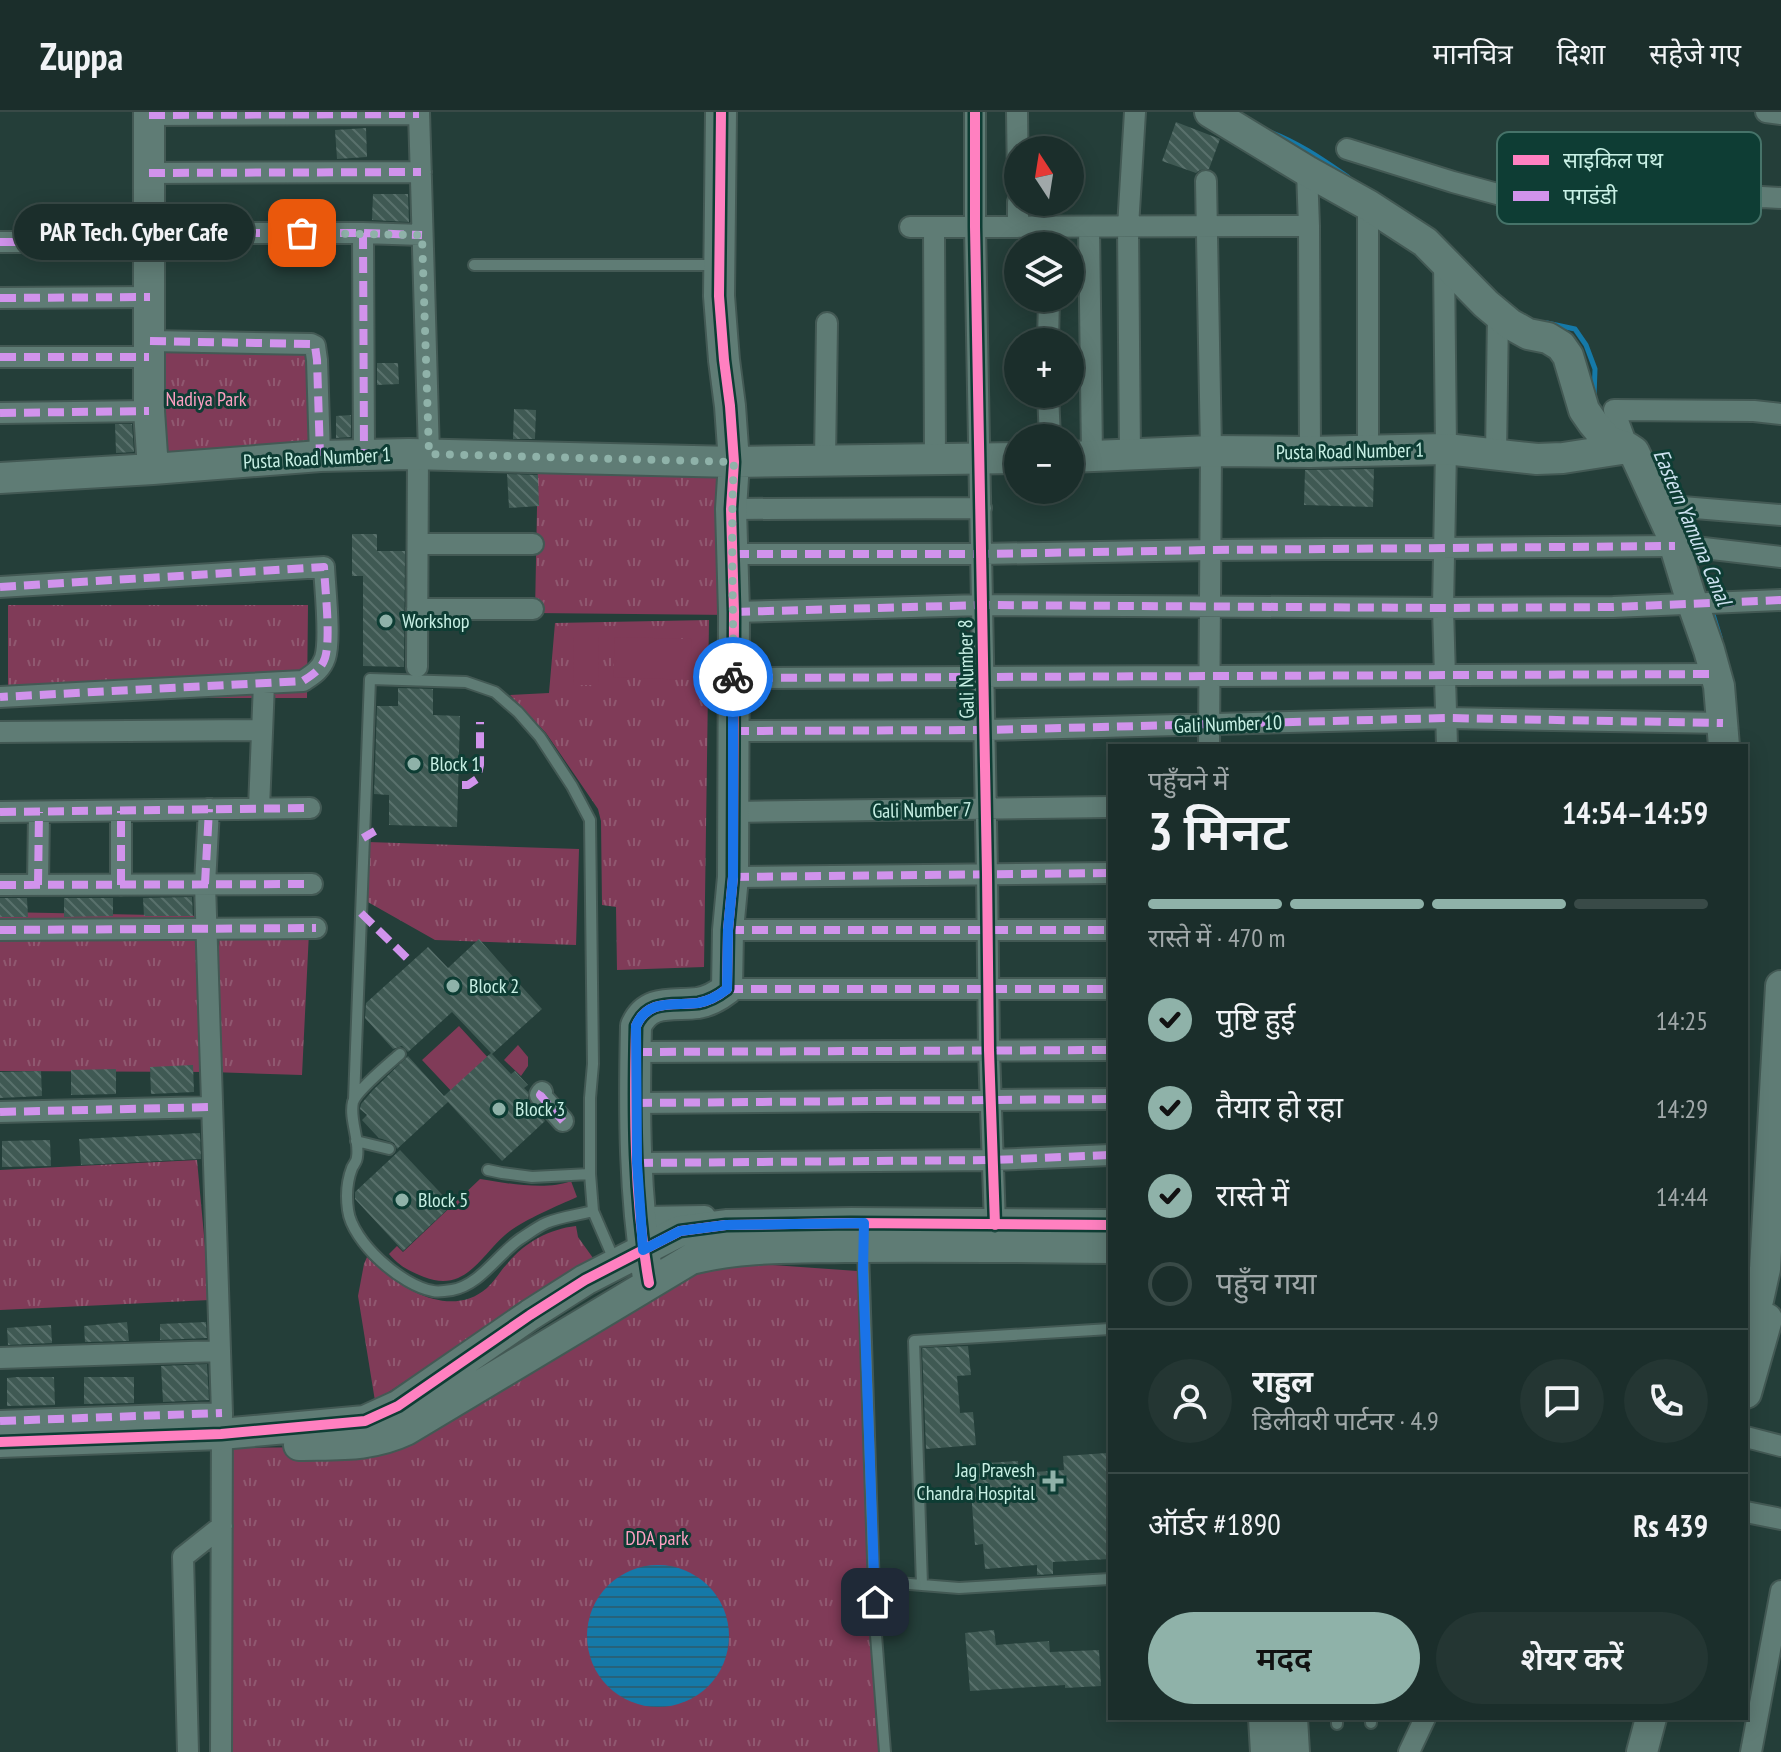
<!DOCTYPE html>
<html lang="hi">
<head>
<meta charset="utf-8">
<style>
  :root { --surface:#1b2e2b; --page:#243633; --text:#f1f3f6; --muted:#a0a8a9; --line:#394a47; --accent:#8fb2a9 }
  body { margin:0; font-family:"PT Sans Narrow","Noto Sans Devanagari",sans-serif; background:var(--page); color:var(--text); height:100vh; display:flex; flex-direction:column; font-size:30px; white-space:nowrap }
  * { box-sizing:border-box; margin:0 }
  p { font-size:26px; color:var(--muted) }
  .icon { flex:none; width:44px; height:44px; fill:none; stroke:currentColor; stroke-width:2; stroke-linecap:round; stroke-linejoin:round }
  .map { position:relative; flex:1; overflow:hidden }
  .side { position:absolute; left:1108px; top:632px; width:640px; height:976px; display:flex; flex-direction:column; background:var(--surface); border-radius:0px; box-shadow:0 4px 20px #0003,0 0 0 2px var(--line) }
  .side>* { flex:none }
  .needle { width:52px; rotate:348deg }
  .fabs { position:absolute; left:1004px; top:24px; display:grid; gap:16px }
  .fabs a { display:grid; place-items:center; width:80px; height:80px; border-radius:50%; background:var(--surface); box-shadow:0 4px 20px #0003,0 0 0 2px var(--line); font-size:40px }
  .pin { position:absolute; display:grid; place-items:center; width:68px; height:68px; color:#fff; margin:-34px; border-radius:16px; box-shadow:0 4px 12px #0006 }
  .courier { position:absolute; display:grid; place-items:center; width:80px; height:80px; margin:-40px; border:6px solid #1a73e8; border-radius:50%; background:#fff; color:#222; box-shadow:0 2px 10px #0007 }
  .bubble { position:absolute; height:56px; border-radius:28px; background:var(--surface); box-shadow:0 4px 20px #0003,0 0 0 2px var(--line); font-size:26px; font-weight:600; line-height:56px; text-align:center }
  .summary em { font-style:normal; font-weight:600 }
  .summary div { display:flex; flex-direction:column-reverse }
  .summary { display:flex; align-items:center; justify-content:space-between; height:136px; padding:0 40px }
  h1 { font-size:52px; font-weight:600; line-height:60px }
  .bar { display:grid; grid-template-columns:repeat(4,1fr); gap:12px 8px; align-content:center; height:96px; padding:0 40px }
  .bar i { height:10px; border-radius:6px; background:var(--line) }
  .bar .current { background:var(--accent) }
  .bar p { grid-column:span 4 }
  .line { display:flex; align-items:center; gap:20px; padding:0 40px; border-top:2px solid var(--line) }
  .line div { flex:1 }
  .round { display:grid; place-items:center; flex:none; width:84px; height:84px; border-radius:42px; background:var(--page) }
  ol { padding:0 40px; list-style:none }
  li { display:flex; align-items:center; gap:24px; height:88px }
  li p { margin-inline-start:auto }
  li .icon { padding:8px; border-radius:50%; background:var(--accent); color:#111; stroke-width:4 }
  li:last-child { color:var(--muted) }
  li i { width:44px; height:44px; border:4px solid var(--line); border-radius:50% }
  .action { display:flex; gap:16px; margin-top:auto; padding:16px 40px }
  .action a { flex:1; height:92px; border-radius:48px; background:var(--accent); color:#111; font-size:32px; font-weight:600; line-height:92px; text-align:center }
  .action a+a { background:var(--page); color:var(--text) }
  header { display:flex; align-items:center; gap:48px; box-sizing:border-box; height:112px; padding:0 40px; background:var(--surface); border-bottom:2px solid var(--line) }
  header strong { font-size:38px }
  nav { display:flex; gap:44px; margin-inline-start:auto; font-size:28px }
  .map>svg:first-child { display:block }
</style>
</head>
<body>
<header>
<strong>Zuppa</strong>
<nav><a>मानचित्र</a><a>दिशा</a><a>सहेजे गए</a></nav>
</header>
<div class="map">
<svg width="1781" height="1640" viewBox="0 0 1781 1640">
  <defs>
    <pattern id="grass-tufts" width="24" height="20" patternUnits="userSpaceOnUse" patternTransform="scale(2)"><rect width="24" height="20" fill="#803b58"/><path d="M3 7l-1-3M5 7V3M7 7l1-3M15 17l-1-3M17 17v-4M19 17l1-3" fill="none" stroke="#905870"/></pattern>
    <pattern id="water-rules" width="6" height="5" patternUnits="userSpaceOnUse" patternTransform="scale(2)"><rect width="6" height="5" fill="#1579a8"/><path d="M0 2.5h6" fill="none" stroke="#27637b"/></pattern>
    <pattern id="building-back-hatch" width="6" height="6" patternUnits="userSpaceOnUse" patternTransform="scale(2)"><rect width="6" height="6" fill="#3f5953"/><path d="M-1 5l2 2M0 0l6 6M5-1l2 2" fill="none" stroke="#59716c"/></pattern>
  </defs>
  <rect width="100%" height="100%" fill="#243e39"/>
  <!-- grass -->
  <path fill="url(#grass-tufts)" d="M 150,229 L 317,241 L 315,341 L 153,342 Z
    M 538,344 L 735,353 L 733,503 L 535,501 Z
    M 8,493 L 308,493 L 307,586 L 8,586 Z
    M 709,508 L 704,855 L 617,858 L 616,795 L 602,793 L 601,709 L 598,697 L 546,621 L 510,583 L 549,581 L 555,511 Z
    M 368,730 L 579,737 L 576,833 L 435,828 L 366,789 Z
    M 0,800 L 206,804 L 212,947 L 220,819 L 309,820 L 302,963 L 211,960 L 0,959 Z
    M 197,1048 L 210,1188 L 0,1198 L 0,1058 Z
    M 576,1114 L 578,1125 L 593,1146 L 375,1289 L 358,1184 L 364,1152 L 367,1145 C 396,1174 449,1209 487,1176 C 495,1169 500,1159 507,1152 C 524,1131 549,1117 576,1114 Z
    M 691,1147 L 857,1159 L 878,1510 L 883,1640 L 227,1640 L 221,1336 L 409,1334 Z"/>
  <!-- garden -->
  <path fill="#803b58" d="M 574,525 L 599,525 L 598,573 L 573,573 Z
    M 615,525 L 692,527 L 691,568 L 613,565 Z
    M 459,914 L 491,949 L 454,982 L 422,948 Z
    M 518,933 L 528,945 L 528,954 L 521,964 L 504,948 Z
    M 480,1067 C 505,1071 546,1079 571,1069 L 577,1085 C 557,1094 521,1109 505,1123 C 480,1145 465,1181 424,1165 C 409,1159 399,1154 389,1142 L 397,1134 L 403,1140 Z"/>
  <!-- water -->
  <path fill="url(#water-rules)" d="M587 1524a71 71 0 1 1 142 0a71 71 0 1 1-142 0Z"/>
  <g fill="none" stroke-linecap="round" stroke-linejoin="round">
    <!-- stream -->
    <path stroke="#1579a8" stroke-width="5" d="M 1270,20 C 1299,31 1323,48 1348,65
      M 1547,211 L 1575,217 L 1586,233 L 1595,257 L 1594,285
      M 1711,496 L 1720,525"/>
  </g>
  <!-- building -->
  <path fill="url(#building-back-hatch)" d="M 1176,10 L 1220,27 L 1209,57 L 1200,58 L 1196,61 L 1162,49 Z
    M 366,16 L 367,45 L 337,47 L 335,18 Z
    M 373,82 L 408,82 L 409,110 L 372,108 Z
    M 377,251 L 398,251 L 399,272 L 377,273 Z
    M 514,297 L 536,298 L 535,327 L 513,327 Z
    M 351,303 L 351,325 L 336,326 L 336,304 Z
    M 115,312 L 132,312 L 134,340 L 116,341 Z
    M 1374,357 L 1373,395 L 1304,393 L 1305,358 Z
    M 507,362 L 538,363 L 539,394 L 509,396 Z
    M 352,422 L 377,422 L 377,439 L 405,439 L 404,555 L 363,554 L 363,464 L 352,464 Z
    M 398,576 L 433,577 L 433,603 L 460,604 L 457,715 L 389,713 L 389,683 L 374,682 L 377,594 L 398,594 Z
    M 192,785 L 193,804 L 144,804 L 143,786 Z
    M 0,786 L 27,786 L 28,805 L 0,805 Z
    M 64,786 L 113,786 L 113,804 L 64,805 Z
    M 479,827 L 542,897 L 492,942 L 511,962 L 515,959 L 528,973 L 524,976 L 528,980 L 528,987 L 545,1009 L 502,1049 L 448,990 L 397,1037 L 394,1031 L 379,1026 L 362,1008 L 367,1003 L 360,997 L 361,992 L 373,978 L 408,944 L 444,984 L 491,941 L 452,900 L 408,940 L 402,934 L 393,937 L 365,906 L 366,891 L 428,835 L 448,856 Z
    M 193,953 L 194,980 L 151,982 L 150,955 Z
    M 116,957 L 116,982 L 71,983 L 71,958 Z
    M 41,959 L 42,984 L 0,986 L 0,960 Z
    M 200,1021 L 201,1047 L 81,1053 L 79,1027 Z
    M 50,1028 L 51,1054 L 2,1055 L 2,1029 Z
    M 400,1038 L 452,1093 L 403,1139 L 355,1087 L 355,1080 Z
    M 127,1210 L 129,1229 L 85,1230 L 84,1214 Z
    M 206,1210 L 207,1226 L 160,1228 L 160,1212 Z
    M 51,1213 L 52,1231 L 8,1233 L 7,1216 Z
    M 968,1234 L 971,1263 L 957,1264 L 960,1301 L 973,1300 L 976,1333 L 926,1337 L 922,1236 Z
    M 207,1252 L 209,1288 L 163,1290 L 161,1254 Z
    M 17,1265 L 54,1265 L 55,1293 L 7,1294 L 7,1266 Z
    M 84,1265 L 134,1265 L 134,1291 L 84,1292 Z
    M 1107,1341 L 1110,1386 L 1110,1447 L 1053,1450 L 1053,1462 L 1037,1463 L 1037,1453 L 985,1457 L 983,1432 L 975,1433 L 969,1352 L 1018,1349 L 1019,1361 L 1064,1358 L 1063,1344 Z
    M 994,1518 L 996,1533 L 1049,1529 L 1050,1540 L 1099,1538 L 1101,1574 L 1065,1576 L 1065,1573 L 970,1579 L 965,1521 Z"/>
  <g fill="none" stroke-linecap="round" stroke-linejoin="round">
    <defs>
      <path id="lane" d="M 474,153 L 716,153
        M 400,942 C 390,951 357,978 353,990 C 349,1007 360,1028 357,1045 C 357,1049 354,1052 352,1056 C 347,1069 346,1084 348,1098 C 352,1130 402,1174 433,1179 C 438,1180 446,1179 452,1178 C 480,1173 497,1143 520,1127 C 528,1122 537,1115 546,1111 C 560,1105 578,1103 593,1099
        M 354,988 L 370,567 L 466,570 L 495,580 L 518,600 L 540,625 L 572,674 L 590,708 L 593,952 L 590,986 L 590,1062 L 593,1099 L 615,1150
        M 356,1029 L 389,1037
        M 488,1058 L 502,1061 L 532,1065 L 590,1062
        M 863,1137 L 875,1510 L 885,1640
        M 1110,1217 L 914,1229 L 922,1473 L 959,1476 L 1110,1467
        M 874,1469 L 922,1473
        M 1337,1606 L 1337,1612
        M 1371,1611 L 1371,1606"/>
      <path id="street" d="M 419,0 L 429,342
        M 975,0 L 975,115 L 987,762 L 989,938 L 995,1113
        M 1017,0 L 1018,70
        M 1766,0 L 1781,2
        M 149,3 L 419,2
        M 1347,37 L 1453,70 L 1501,83 L 1620,95 L 1668,96 L 1732,88 L 1762,85 L 1781,86
        M 1307,59 L 1309,114 L 1310,340
        M 149,61 L 421,60
        M 1206,69 L 1211,339 L 1209,634
        M 1018,90 L 1018,115
        M 910,115 L 1309,114
        M 1089,115 L 1092,344
        M 934,116 L 935,348
        M 148,121 L 363,121 L 422,123
        M 363,121 L 364,343
        M 0,130 L 149,130
        M 1444,149 L 1446,337 L 1443,496 L 1447,634
        M 0,186 L 150,185
        M 150,229 L 311,232 L 315,234 L 317,248 L 320,344
        M 1048,230 L 1049,186
        M 0,245 L 149,245
        M 1048,282 L 1050,326
        M 0,301 L 149,299
        M 1628,336 L 1614,298 L 1754,299 L 1781,302
        M 1368,338 L 1368,93
        M 1130,343 L 1128,115 L 1135,0
        M 1496,343 L 1498,202
        M 825,348 L 827,211
        M 1658,393 L 1781,403
        M 731,397 L 981,396
        M 418,432 L 533,432
        M 1695,435 L 1781,445
        M 733,442 L 981,442 L 1212,438 L 1675,434
        M 0,475 L 324,455 C 325,477 331,527 325,546 C 321,558 312,563 303,569 L 0,585
        M 417,497 L 533,497
        M 734,500 L 982,493 L 1443,496 L 1613,495 L 1781,488
        M 417,555 L 418,342
        M 733,566 L 1716,562
        M 733,619 L 985,618 L 1447,606 L 1723,611
        M 0,620 L 262,618
        M 259,696 L 264,571
        M 209,697 L 205,772 L 222,1301 L 221,1640
        M 0,700 L 310,696
        M 733,700 L 1110,695
        M 733,765 L 1110,761
        M 0,773 L 312,772
        M 38,773 L 39,700
        M 121,773 L 121,699
        M 0,818 L 316,816
        M 728,818 L 1110,818
        M 727,877 L 1110,877
        M 636,940 L 1110,938
        M 542,980 L 540,983 L 563,1009
        M 636,991 L 1110,987
        M 0,1000 L 212,995
        M 637,1051 L 993,1048 L 1110,1043
        M 641,1105 L 705,1104
        M 0,1246 L 220,1239
        M 0,1309 L 222,1301
        M 1746,1325 L 1781,1334
        M 1746,1400 L 1781,1407
        M 188,1640 L 183,1445 L 222,1414
        M 1409,1640 L 1425,1606
        M 1751,1640 L 1781,1479"/>
      <path id="secondary" d="M 149,0 L 149,299 L 153,357
        M 1210,0 L 1307,59 L 1368,93 L 1425,130 L 1486,192 L 1510,212 L 1528,222 L 1548,226 L 1561,234 L 1568,244 L 1584,298 L 1593,311 L 1608,329 L 1628,336 L 1634,340 L 1671,421 L 1690,484 L 1709,538 L 1719,574 L 1724,634
        M 1070,345 L 1211,339 L 1310,340 L 1446,337 L 1537,347 L 1563,346 L 1628,336
        M 0,366 L 153,357 L 320,344 L 409,342 L 734,350 L 1018,346
        M 649,1171 C 634,1087 634,999 636,914 C 648,886 674,894 698,891 C 710,889 718,884 727,877 L 728,818 L 733,765 L 734,500 L 731,397 L 734,350 L 730,294 L 724,248 L 719,184 L 721,0
        M 1746,1228 C 1756,1205 1759,1181 1765,1157 L 1781,874
        M 1746,1281 L 1767,1207
        M 0,1330 L 221,1322 L 365,1309 L 398,1294 L 530,1203 L 585,1168 L 680,1119 L 726,1113 L 851,1111 L 1110,1113
        M 299,1333 C 338,1332 370,1335 406,1318 L 691,1147 C 742,1134 793,1136 845,1135 C 933,1134 1022,1135 1110,1136
        M 1264,1606 L 1266,1640
        M 1292,1606 L 1294,1640
        M 1642,1640 L 1651,1606"/>
    </defs>
    <!-- lane casing -->
    <use href="#lane" stroke="#435954" stroke-width="14"/>
    <!-- street casing -->
    <use href="#street" stroke="#435954" stroke-width="24"/>
    <!-- secondary casing -->
    <use href="#secondary" stroke="#435954" stroke-width="34"/>
    <!-- lane -->
    <use href="#lane" stroke="#5f7c75" stroke-width="10"/>
    <!-- street -->
    <use href="#street" stroke="#5f7c75" stroke-width="20"/>
    <!-- secondary -->
    <use href="#secondary" stroke="#5f7c75" stroke-width="30"/>
    <!-- quiet -->
    <path stroke="#d193ec" stroke-width="8" stroke-dasharray="16 8" stroke-linecap="butt" d="M 149,3 L 419,2
      M 149,61 L 421,60
      M 148,121 L 363,121 L 422,123
      M 363,121 L 364,343
      M 0,130 L 149,130
      M 0,186 L 150,185
      M 150,229 L 311,232 L 315,234 L 317,248 L 320,344
      M 0,245 L 149,245
      M 0,301 L 149,299
      M 733,442 L 981,442 L 1212,438 L 1675,434
      M 0,475 L 324,455 C 325,477 331,527 325,546 C 321,558 312,563 303,569 L 0,585
      M 734,500 L 982,493 L 1443,496 L 1613,495 L 1781,488
      M 733,566 L 1716,562
      M 733,619 L 985,618 L 1447,606 L 1723,611
      M 462,673 L 468,673 L 477,667 L 480,653 L 480,610
      M 0,700 L 310,696
      M 363,726 L 375,719
      M 733,765 L 1110,761
      M 205,772 L 209,697
      M 0,773 L 312,772
      M 38,773 L 39,700
      M 121,773 L 121,699
      M 361,801 L 411,850
      M 0,818 L 316,816
      M 728,818 L 1110,818
      M 727,877 L 1110,877
      M 636,940 L 1110,938
      M 542,980 L 540,983 L 563,1009
      M 636,991 L 1110,987
      M 0,1000 L 212,995
      M 637,1051 L 993,1048 L 1110,1043
      M 0,1309 L 222,1301"/>
    <defs>
      <path id="cycleway" d="M 975,0 L 975,115 L 987,762 L 989,938 L 995,1113
        M 649,1171 C 634,1087 634,999 636,914 C 648,886 674,894 698,891 C 710,889 718,884 727,877 L 728,818 L 733,765 L 734,500 L 731,397 L 734,350 L 730,294 L 724,248 L 719,184 L 721,0
        M 0,1330 L 221,1322 L 365,1309 L 398,1294 L 530,1203 L 585,1168 L 680,1119 L 726,1113 L 851,1111 L 1110,1113"/>
    </defs>
    <!-- cycleway casing -->
    <use href="#cycleway" stroke="#0e3d34" stroke-width="15"/>
    <!-- cycleway -->
    <use href="#cycleway" stroke="#ff80c0" stroke-width="10"/>
  </g>
  <g fill="none" stroke-linecap="round" stroke-linejoin="round">
    <!-- done -->
    <path stroke="#8fb2a9" stroke-width="8" stroke-dasharray="0 14.4" d="M 302,121 L 422,123 L 429,342 L 734,350 C 730,422 734,493 733,565"/>
    <!-- route -->
    <path stroke="#1a73e8" stroke-width="10" d="M 733,565 L 733,765 L 728,818 L 727,877 C 718,884 709,889 698,891 C 674,894 648,886 636,914 L 637,1051 L 643,1138 L 680,1119 L 726,1113 L 864,1111 L 863,1158 L 875,1490"/>
  </g>
  <!-- markers -->
  <g fill="#8fb2a9" stroke="#0e3d34" stroke-width="3">
    <circle cx="386" cy="509" r="8"/>
    <circle cx="414" cy="652" r="8"/>
    <circle cx="453" cy="874" r="8"/>
    <circle cx="499" cy="997" r="8"/>
    <circle cx="402" cy="1088" r="8"/>
    <path d="M1049 1357h8v8h8v8h-8v8h-8v-8h-8v-8h8z"/>
  </g>
  <g text-anchor="middle" dominant-baseline="central" stroke-width="6" stroke-linejoin="round" paint-order="stroke">
    <!-- park labels -->
    <g font-size="20" fill="#fd9fc1" stroke="#0e3d34">
      <text x="206" y="287">Nadiya Park</text>
      <text x="657" y="1426">DDA park</text>
    </g>
    <!-- street labels -->
    <g font-size="20" fill="#c8f0e5" stroke="#0e3d34">
      <text transform="translate(1350 339) rotate(-1)">Pusta Road Number 1</text>
      <text transform="translate(317 346) rotate(-3)">Pusta Road Number 1</text>
      <text transform="translate(966 557) rotate(-91)">Gali Number 8</text>
      <text transform="translate(1228 612) rotate(-2)">Gali Number 10</text>
      <text transform="translate(922 698) rotate(-1)">Gali Number 7</text>
    </g>
    <!-- poi labels -->
    <g font-size="20" fill="#c8f0e5" stroke="#0e3d34" text-anchor="start">
      <text x="402" y="509">Workshop</text>
      <text x="430" y="652">Block 1</text>
      <text x="469" y="874">Block 2</text>
      <text x="515" y="997">Block 3</text>
      <text x="418" y="1088">Block 5</text>
      <text x="1035" y="1358" text-anchor="end">Jag Pravesh<tspan x="1035" dy="23">Chandra Hospital</tspan></text>
    </g>
    <!-- water labels -->
    <g font-size="22" font-style="italic" fill="#cde2f0" stroke="#0e3d34">
      <text transform="translate(1693 415) rotate(67)">Eastern Yamuna Canal</text>
    </g>
  </g>
  <!-- legend -->
  <rect x="1497" y="20" width="264" height="92" rx="12" fill="#0e3d34" stroke="#467369" stroke-width="2"/>
  <rect x="1513" y="43" width="36" height="10" fill="#ff80c0"/>
  <rect x="1513" y="79" width="36" height="10" fill="#d193ec"/>
  <g font-size="22" fill="#c8f0e5">
    <text x="1563" y="56">साइकिल पथ</text>
    <text x="1563" y="92">पगडंडी</text>
  </g>
</svg>
<div class="fabs">
<a><svg class="needle" viewBox="-14 -14 28 28"><path d="M0-13l5 13h-10z" fill="#e53935"/><path d="M0 13l5-13h-10z" fill="#a0a8a9"/></svg></a>
<a><svg class="icon" aria-label="layers" viewBox="0 0 24 24"><path d="M12 4l9 5-9 5-9-5zM3 14l9 5 9-5"/></svg></a>
<a>+</a>
<a>−</a>
</div>
<div class="pin" style="left:302px;top:121px;background:#ea580c"><svg class="icon" aria-label="bag" viewBox="0 0 24 24"><path d="M5 8h14l-1 12H6zM9 8a3 3 0 0 1 6 0"/></svg></div>
<div class="pin" style="left:875px;top:1490px;background:#1f2937"><svg class="icon" aria-label="home" viewBox="0 0 24 24"><path d="M3 11l9-7 9 7M6 9v11h12V9"/></svg></div>
<div class="courier" style="left:733px;top:565px"><svg class="icon" aria-label="bike" viewBox="0 0 24 24"><circle cx="6" cy="16" r="4"/><circle cx="18" cy="16" r="4"/><path d="M6 16l4-8h5l3 8M10 8l3 8H6M13 5h3"/></svg></div>
<div class="bubble" style="left:14px;top:92px;width:240px">PAR Tech. Cyber Cafe</div>
<section class="side">
<div class="summary"><div><h1>3 मिनट</h1><p>पहुँचने में</p></div><em>14:54–14:59</em></div>
<div class="bar"><i class="current"></i><i class="current"></i><i class="current"></i><i></i><p>रास्ते में · 470 m</p></div>
<ol>
<li><svg class="icon" aria-label="check" viewBox="0 0 24 24"><path d="M5 12l5 5 9-10"/></svg>पुष्टि हुई<p>14:25</p></li>
<li><svg class="icon" aria-label="check" viewBox="0 0 24 24"><path d="M5 12l5 5 9-10"/></svg>तैयार हो रहा<p>14:29</p></li>
<li><svg class="icon" aria-label="check" viewBox="0 0 24 24"><path d="M5 12l5 5 9-10"/></svg>रास्ते में<p>14:44</p></li>
<li><i></i>पहुँच गया</li>
</ol>
<div class="line" style="height:144px"><a class="round"><svg class="icon" aria-label="person" viewBox="0 0 24 24"><circle cx="12" cy="8" r="4"/><path d="M4 21q1-7 8-7t8 7"/></svg></a><div><b>राहुल</b><p>डिलीवरी पार्टनर · 4.9</p></div><a class="round"><svg class="icon" aria-label="chat" viewBox="0 0 24 24"><path d="M4 5h16v11H9l-5 4z"/></svg></a><a class="round"><svg class="icon" aria-label="phone" viewBox="0 0 24 24"><path d="M5 4h4l2 5-3 2q2 4 5 5l2-3 5 2v4C11 20 4 13 5 4z"/></svg></a></div>
<div class="line" style="height:104px"><div>ऑर्डर #1890</div><b>Rs 439</b></div>
<div class="action"><a>मदद</a><a>शेयर करें</a></div>
</section>
</div>
</body>
</html>
